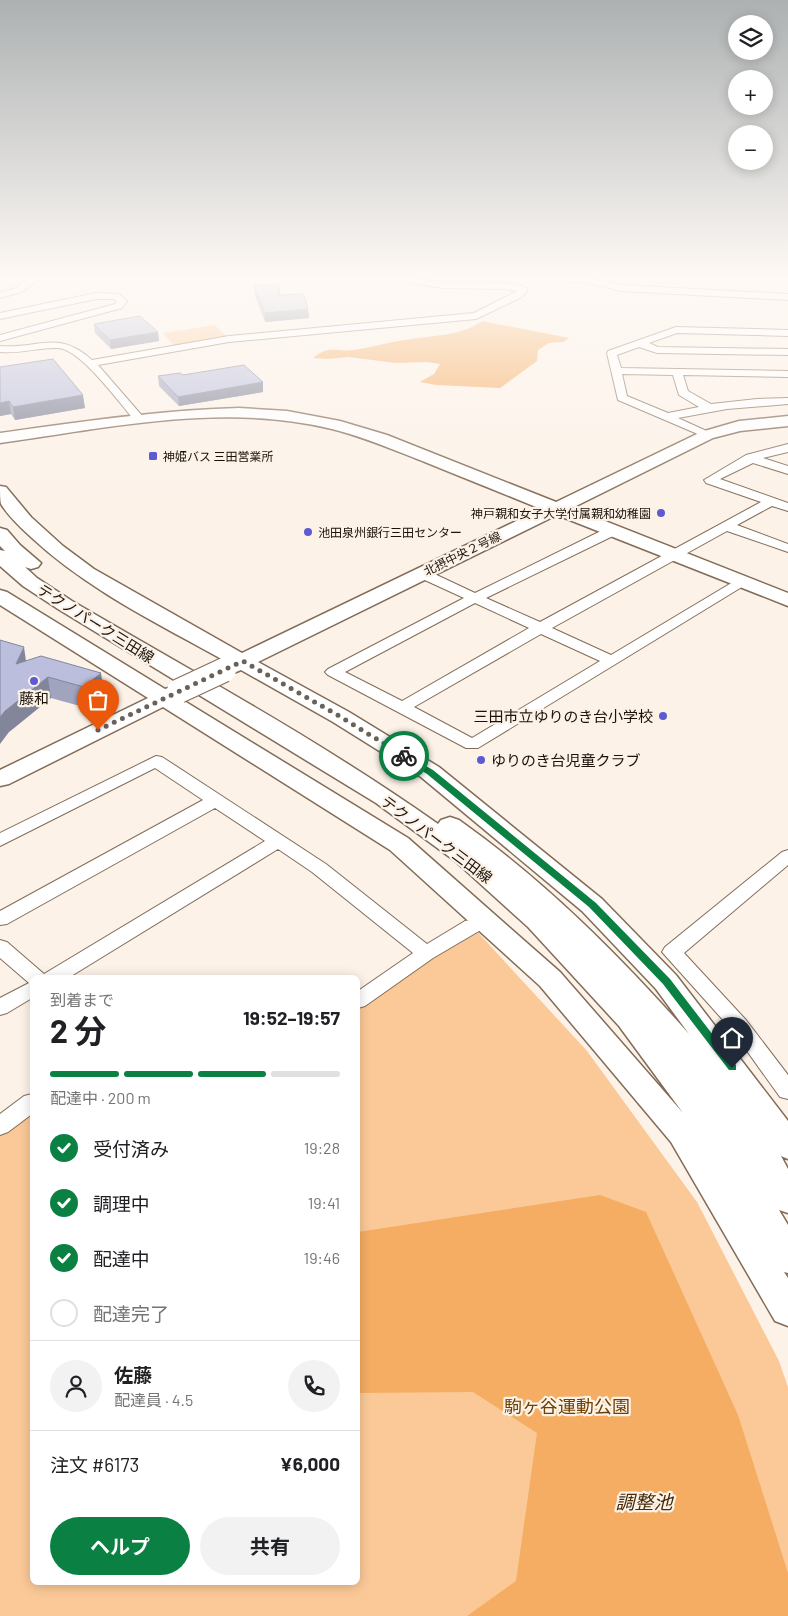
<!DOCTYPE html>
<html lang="ja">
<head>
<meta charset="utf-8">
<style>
  :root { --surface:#fff; --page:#f2f2f2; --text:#202124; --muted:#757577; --line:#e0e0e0; --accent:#0b8043 }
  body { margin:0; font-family:Barlow,"Noto Sans JP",sans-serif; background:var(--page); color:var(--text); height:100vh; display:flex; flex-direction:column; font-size:19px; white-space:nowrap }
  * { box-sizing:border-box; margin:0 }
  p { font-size:16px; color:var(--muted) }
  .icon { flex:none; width:28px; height:28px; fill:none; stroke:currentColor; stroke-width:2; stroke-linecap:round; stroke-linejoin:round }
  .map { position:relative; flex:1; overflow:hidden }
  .side { position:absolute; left:30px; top:975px; width:330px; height:610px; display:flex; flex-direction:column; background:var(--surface); border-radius:8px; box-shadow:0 2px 12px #0003 }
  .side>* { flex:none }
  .fabs { position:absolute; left:728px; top:15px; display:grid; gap:10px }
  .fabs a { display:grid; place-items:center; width:45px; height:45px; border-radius:50%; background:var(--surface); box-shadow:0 2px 12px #0003; font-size:25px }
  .pin { position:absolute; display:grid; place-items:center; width:42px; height:42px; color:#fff; margin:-51px -21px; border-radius:50% 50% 50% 0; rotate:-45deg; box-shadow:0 0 5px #0007 }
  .pin .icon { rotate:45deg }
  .courier { position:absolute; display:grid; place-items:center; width:50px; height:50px; margin:-25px; border:4px solid #0b8043; border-radius:50%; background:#fff; color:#222; box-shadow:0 1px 6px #0007 }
  .head em { font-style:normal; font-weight:700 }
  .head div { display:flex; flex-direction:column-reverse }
  .head { display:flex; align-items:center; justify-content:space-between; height:85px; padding:0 20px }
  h1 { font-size:32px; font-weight:700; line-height:38px }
  .bar { display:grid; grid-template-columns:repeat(4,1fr); gap:8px 5px; align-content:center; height:60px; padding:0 20px }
  .bar i { height:6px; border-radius:4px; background:var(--line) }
  .bar .selected { background:var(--accent) }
  .bar p { grid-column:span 4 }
  .line { display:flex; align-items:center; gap:12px; padding:0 20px; border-top:1px solid var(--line) }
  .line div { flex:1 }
  .round { display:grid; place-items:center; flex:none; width:52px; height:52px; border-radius:26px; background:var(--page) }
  ol { padding:0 20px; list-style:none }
  li { display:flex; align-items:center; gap:15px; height:55px }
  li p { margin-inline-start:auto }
  li .icon { padding:5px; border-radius:50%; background:var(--accent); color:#fff; stroke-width:4 }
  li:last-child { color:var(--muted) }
  li i { width:28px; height:28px; border:2px solid var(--line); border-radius:50% }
  .button { display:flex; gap:10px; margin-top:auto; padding:10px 20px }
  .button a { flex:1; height:58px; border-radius:30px; background:var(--accent); color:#fff; font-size:20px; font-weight:700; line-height:58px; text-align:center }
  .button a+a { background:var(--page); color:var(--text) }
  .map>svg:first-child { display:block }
</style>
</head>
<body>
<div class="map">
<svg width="788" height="1616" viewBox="0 0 788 1616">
  <rect width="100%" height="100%" fill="#fcf2e8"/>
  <!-- green -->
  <path fill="#fbc997" d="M 215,325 L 229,339 L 176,348 L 163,333 Z
    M 472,926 L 587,1051 L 697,1202 L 779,1361 L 788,1387 L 788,1616 L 0,1616 L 0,1126 L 32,1102 L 32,1582 L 358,1582 L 358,1001 L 426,953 Z"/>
  <!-- water -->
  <path fill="#f4ad62" d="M 482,321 L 569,338 L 563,342 L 549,343 L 538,350 L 537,361 L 500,388 L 436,385 L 420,382 L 434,374 L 440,364 L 427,362 L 396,363 L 348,357 L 328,359 L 313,358 C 330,345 333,352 353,350 C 370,348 388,342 405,340 C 431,335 460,337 482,321 Z
    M 600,1195 L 646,1212 L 738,1415 L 788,1573 L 788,1616 L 467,1616 L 516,1581 L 537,1433 L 473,1392 L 358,1393 L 358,1232 Z"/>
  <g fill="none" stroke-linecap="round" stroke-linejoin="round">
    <defs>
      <path id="street" d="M 29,278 L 40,278 L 22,292 L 0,298 L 0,292 L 16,288 Z
        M 397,278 C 413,278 427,281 443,282 C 461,284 515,279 528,289 L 522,297 L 476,319 L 229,342 L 98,365 L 144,418 L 146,420 L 144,422 L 136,422 C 121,405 81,349 58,348 C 39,347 20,354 0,352 L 0,346 C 39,349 58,329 92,360 L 229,336 L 474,313 L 517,291 L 504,289 L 442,288 L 401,281 Z
        M 537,278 L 591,278 L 621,285 L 788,294 L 788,300 L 621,291 L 584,282 L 542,281 Z
        M 96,293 L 119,294 L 127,301 L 122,308 L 0,341 L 0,335 L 115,304 L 117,302 L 114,299 L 96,299 L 0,319 L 0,313 Z
        M 676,327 L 788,330 L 788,336 L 677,333 L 649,343 L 658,347 L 788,349 L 788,355 L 657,353 L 639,347 L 617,355 L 621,368 L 788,371 L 788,377 L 683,375 L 688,391 L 711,404 L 757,399 L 788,398 L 788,404 L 727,409 L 678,418 L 711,433 L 713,435 L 707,438 L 618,400 L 607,353 L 608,351 ZM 622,374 L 673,375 L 679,395 L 699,407 L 668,413 L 627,396 Z
        M 788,444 L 788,452 L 763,458 L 788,466 L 788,474 L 753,463 L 720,479 L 788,503 L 788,511 L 772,506 L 737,525 L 788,544 L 788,552 L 727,531 L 552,628 L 611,655 L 738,579 L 748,579 L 750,582 L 478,748 L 466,748 L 328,675 L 325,672 L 328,669 L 464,598 L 416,576 L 414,573 L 416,570 L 426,570 L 475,593 L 607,528 L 617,528 L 619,531 L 617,534 L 486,598 L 540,622 L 761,502 L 706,483 L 704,480 L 746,455 ZM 475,603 L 529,628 L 402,701 L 345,672 ZM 541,634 L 600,661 L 472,738 L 414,707 Z
        M 156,756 L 162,757 L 326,864 L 427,944 L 465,921 L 472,920 L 479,921 L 482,926 L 479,931 L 433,958 L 365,1006 L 358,1008 L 358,991 L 413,953 L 312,872 L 278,849 L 68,978 L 32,978 L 32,998 L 7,1013 L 0,1015 L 0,998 L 29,983 L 0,958 L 0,940 L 7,942 L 44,974 L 265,841 L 215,808 L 7,924 L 0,925 L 0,911 L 203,800 L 155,768 L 0,846 L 0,833 Z
        M 788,850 L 788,865 L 684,953 L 746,1020 L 788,1075 L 788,1099 L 780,1097 L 732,1030 L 662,952 L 665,947 L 782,852 Z
        M 32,1094 L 32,1114 L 8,1132 L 0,1135 L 0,1114 L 24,1096 Z"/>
      <path id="secondary" d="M 239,408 L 287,411 L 340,421 L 387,435 L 556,502 L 701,432 L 739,421 L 788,416 L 788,426 L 740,431 L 713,438 L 572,508 L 788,593 L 788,606 L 557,515 L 258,662 L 349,712 L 439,767 L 602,899 L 676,975 L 788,1121 L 788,1159 L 781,1156 L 788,1169 L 788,1213 L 779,1210 L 788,1225 L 788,1273 L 784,1272 L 788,1278 L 788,1326 L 775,1321 L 671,1142 L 540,986 L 390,850 L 163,707 L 9,784 L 0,786 L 0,770 L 148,698 L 0,605 L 0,590 L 7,592 L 165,689 L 175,686 L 183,688 L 186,693 L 181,699 L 408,838 L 560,972 L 683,1113 L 619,1026 L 528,927 L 455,861 L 376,803 L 58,609 L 23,586 L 0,566 L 0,550 L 5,551 L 0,546 L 0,528 L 7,530 L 20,545 L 41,563 L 38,567 L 31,569 L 25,567 L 37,578 L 72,601 C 195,673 322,742 438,824 L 441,820 L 450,817 L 459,820 C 545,881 619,955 689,1034 L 656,989 L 582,911 L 421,777 L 333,722 L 241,670 L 231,674 L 223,672 L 220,667 L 225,661 C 159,624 88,590 32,538 C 21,528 9,517 1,504 C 0,500 0,491 0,486 L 6,487 L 31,517 L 63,546 L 94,569 L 242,653 L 541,509 C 502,493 464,478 425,462 C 394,450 364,437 332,429 C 224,402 108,428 0,443 L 0,433 C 80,422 159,410 239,408 Z"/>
    </defs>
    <!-- street casing -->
    <use href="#street" stroke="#826c57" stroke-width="2"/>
    <!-- secondary casing -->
    <use href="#secondary" stroke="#826c57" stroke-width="3"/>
    <!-- street -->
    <use href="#street" fill="#fff" fill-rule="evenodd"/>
    <!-- secondary -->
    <use href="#secondary" fill="#fff" fill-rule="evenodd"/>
    <defs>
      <path id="secondary-bridge" d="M 179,691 L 224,670"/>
    </defs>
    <!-- secondary-bridge casing -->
    <use href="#secondary-bridge" stroke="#826c57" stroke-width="26" stroke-linecap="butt"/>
    <!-- secondary-bridge -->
    <use href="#secondary-bridge" stroke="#fff" stroke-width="24"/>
  </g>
  <!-- wall -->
  <path fill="#a1a4be" d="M 254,285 L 279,285 L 279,295 L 308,309 L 309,318 L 265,322 L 254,293 Z
    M 94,324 L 158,332 L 159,341 L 111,349 L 95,333 Z
    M 0,367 L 85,408 L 15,420 L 11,414 L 0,416 Z
    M 183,375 L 263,382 L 263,392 L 179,406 L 159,386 L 158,376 Z
    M 26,661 L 104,694 L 87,708 L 51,698 L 9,732 Z"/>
  <!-- shaded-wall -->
  <path fill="#83869b" d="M 279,285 L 280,293 L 278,304 L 277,295 Z
    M 308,309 L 309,318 L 265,322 L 265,313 Z
    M 158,332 L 159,341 L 111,349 L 110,340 Z
    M 263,382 L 263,392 L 179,406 L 178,397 Z
    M 83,395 L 85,408 L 15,420 L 13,407 Z
    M 9,401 L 11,414 L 0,416 L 0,403 Z
    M 24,647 L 27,668 L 16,664 Z
    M 101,673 L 104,694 L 87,708 L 84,687 Z
    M 48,677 L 51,698 L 9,732 L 0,744 L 0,717 L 5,711 Z"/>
  <!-- building -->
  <path fill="#bbbfdd" stroke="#83869b" d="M 254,285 L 279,285 L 277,295 L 304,294 L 308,309 L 265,313 Z
    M 140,316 L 158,332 L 110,340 L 94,324 Z
    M 53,359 L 83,395 L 13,407 L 9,401 L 0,403 L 0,367 Z
    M 244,365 L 263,382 L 178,397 L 158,376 L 180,373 L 183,375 Z
    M 0,640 L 24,647 L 16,664 L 41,656 L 101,673 L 84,687 L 48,677 L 5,711 L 0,717 Z"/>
  <!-- sky -->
  <linearGradient id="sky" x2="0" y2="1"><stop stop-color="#adb1b2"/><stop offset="0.55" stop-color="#fef9f5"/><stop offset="1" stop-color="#fef9f5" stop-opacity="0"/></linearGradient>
  <rect width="788" height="504" fill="url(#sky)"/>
  <!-- route -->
  <path fill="#0b8043" d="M 404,754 L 433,770 L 596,903 L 670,979 L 736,1065 L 736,1070 L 729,1070 L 663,984 L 589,907 L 427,774 L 402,758 L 400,756 Z"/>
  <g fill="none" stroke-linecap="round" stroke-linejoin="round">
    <!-- done -->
    <path stroke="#6a6158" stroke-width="5" stroke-dasharray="0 9" d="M 98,730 L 243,661 L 341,717 L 404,756"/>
  </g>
  <!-- markers -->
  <g fill="#5d5ad2" stroke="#fcf2e8" stroke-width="2">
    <rect x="148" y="451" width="10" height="10" rx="2.5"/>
    <circle cx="661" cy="513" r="5"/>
    <circle cx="308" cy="532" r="5"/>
    <circle cx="34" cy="681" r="5"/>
    <circle cx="663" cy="716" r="5"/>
    <circle cx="481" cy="760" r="5"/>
  </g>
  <g text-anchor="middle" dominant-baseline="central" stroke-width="4.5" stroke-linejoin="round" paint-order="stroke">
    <!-- far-poi labels -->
    <g font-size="12" fill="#1b130a" stroke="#fcf2e8" text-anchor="start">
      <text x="163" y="456">神姫バス 三田営業所</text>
      <text x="651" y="513" text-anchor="end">神戸親和女子大学付属親和幼稚園</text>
      <text x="318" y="532">池田泉州銀行三田センター</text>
    </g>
    <!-- far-street labels -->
    <g font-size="12" fill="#1b130a" stroke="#fcf2e8">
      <text transform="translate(462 553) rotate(-26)">北摂中央２号線</text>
    </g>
    <!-- street labels -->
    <g font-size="15" fill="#1b130a" stroke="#fcf2e8">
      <text transform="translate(96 623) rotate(32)">テクノパーク三田線</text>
      <text transform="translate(437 839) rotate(37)">テクノパーク三田線</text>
    </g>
    <!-- poi labels -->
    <g font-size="15" fill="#1b130a" stroke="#fcf2e8">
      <text x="34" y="698">藤和</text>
      <text x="653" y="716" text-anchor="end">三田市立ゆりのき台小学校</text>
      <text x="491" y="760" text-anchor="start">ゆりのき台児童クラブ</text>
    </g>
    <!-- near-park labels -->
    <g font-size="18" fill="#6d4001" stroke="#fcf2e8">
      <text x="567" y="1406">駒ヶ谷運動公園</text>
    </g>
    <!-- near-water labels -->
    <g font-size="19" font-style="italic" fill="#472b0a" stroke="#fcf2e8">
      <text x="644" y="1501">調整池</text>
    </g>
  </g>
</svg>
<div class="fabs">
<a><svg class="icon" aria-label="layers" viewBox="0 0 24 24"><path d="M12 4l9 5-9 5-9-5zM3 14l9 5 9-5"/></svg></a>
<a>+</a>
<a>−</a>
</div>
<div class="pin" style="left:98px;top:730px;background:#ea580c"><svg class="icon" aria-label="bag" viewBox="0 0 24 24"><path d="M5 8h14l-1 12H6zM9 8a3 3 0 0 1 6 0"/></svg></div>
<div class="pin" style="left:732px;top:1068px;background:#1f2937"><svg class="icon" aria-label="home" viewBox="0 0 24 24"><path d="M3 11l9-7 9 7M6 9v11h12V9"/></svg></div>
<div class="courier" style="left:404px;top:756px"><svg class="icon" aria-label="bike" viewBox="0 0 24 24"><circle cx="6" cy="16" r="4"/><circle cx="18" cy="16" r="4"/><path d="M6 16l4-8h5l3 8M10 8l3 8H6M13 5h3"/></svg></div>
<section class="side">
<div class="head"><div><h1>2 分</h1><p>到着まで</p></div><em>19:52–19:57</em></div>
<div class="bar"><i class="selected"></i><i class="selected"></i><i class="selected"></i><i></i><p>配達中 · 200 m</p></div>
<ol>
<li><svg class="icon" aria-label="check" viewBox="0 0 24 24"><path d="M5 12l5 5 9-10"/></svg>受付済み<p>19:28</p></li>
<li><svg class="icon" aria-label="check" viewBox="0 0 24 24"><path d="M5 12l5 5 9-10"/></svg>調理中<p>19:41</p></li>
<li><svg class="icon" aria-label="check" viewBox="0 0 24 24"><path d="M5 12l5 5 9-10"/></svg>配達中<p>19:46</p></li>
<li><i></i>配達完了</li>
</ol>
<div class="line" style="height:90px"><a class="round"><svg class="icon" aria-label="person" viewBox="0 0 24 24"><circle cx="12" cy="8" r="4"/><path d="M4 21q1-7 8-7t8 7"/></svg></a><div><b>佐藤</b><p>配達員 · 4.5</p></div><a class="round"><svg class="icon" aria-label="phone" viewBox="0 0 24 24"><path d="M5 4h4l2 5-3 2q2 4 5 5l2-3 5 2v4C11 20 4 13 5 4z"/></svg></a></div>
<div class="line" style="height:65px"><div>注文 #6173</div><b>¥6,000</b></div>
<div class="button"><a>ヘルプ</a><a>共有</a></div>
</section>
</div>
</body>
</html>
